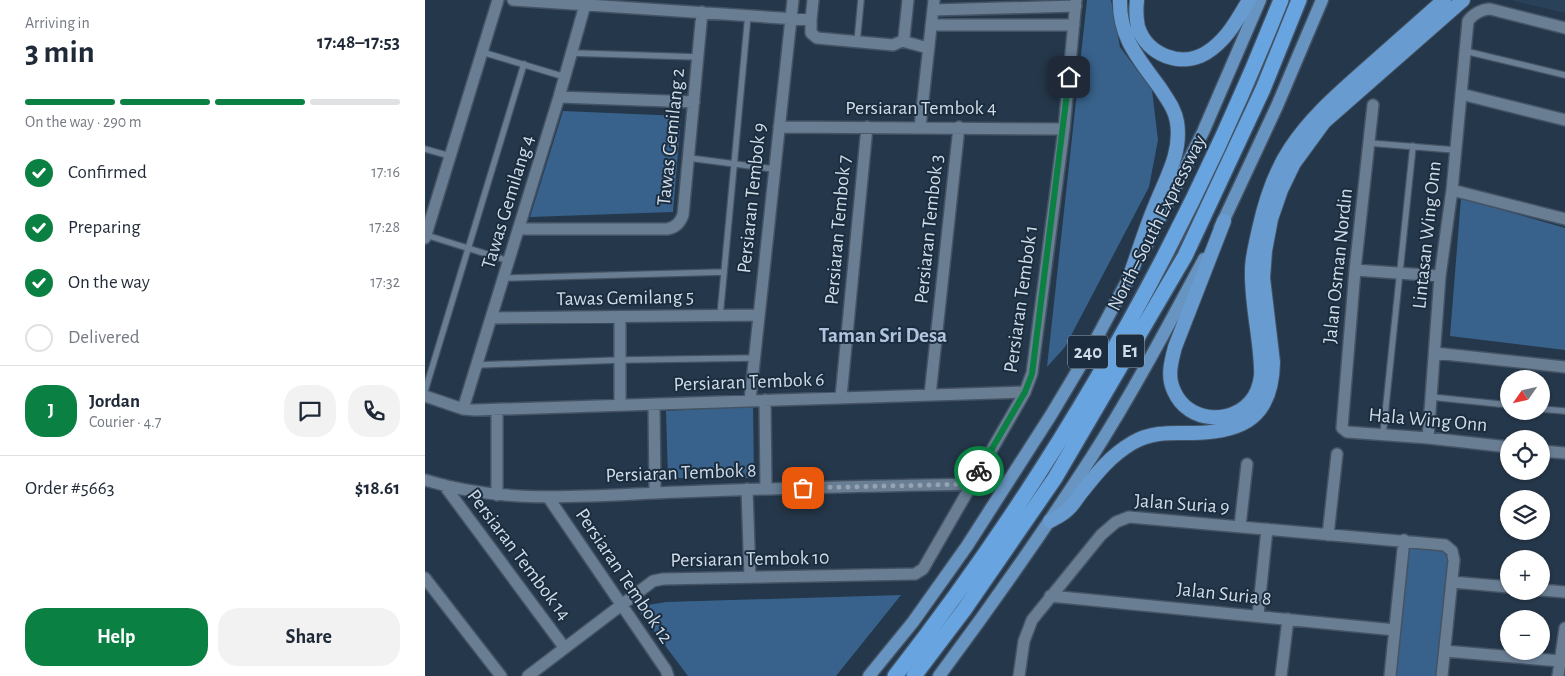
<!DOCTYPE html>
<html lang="en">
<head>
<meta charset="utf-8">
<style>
  :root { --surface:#fff; --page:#f2f2f3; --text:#1f2937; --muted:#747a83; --line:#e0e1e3; --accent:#0b8043 }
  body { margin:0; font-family:"Alegreya Sans",sans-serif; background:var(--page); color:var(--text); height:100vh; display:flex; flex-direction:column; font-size:19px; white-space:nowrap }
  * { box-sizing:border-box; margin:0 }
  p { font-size:16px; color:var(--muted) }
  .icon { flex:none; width:28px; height:28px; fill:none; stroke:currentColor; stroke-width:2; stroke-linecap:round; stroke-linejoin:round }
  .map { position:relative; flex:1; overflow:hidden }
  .side { display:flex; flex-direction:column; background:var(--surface); width:425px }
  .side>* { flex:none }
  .needle { width:32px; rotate:236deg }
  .tools { position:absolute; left:1075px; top:370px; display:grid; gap:10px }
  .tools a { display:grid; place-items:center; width:50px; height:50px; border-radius:50%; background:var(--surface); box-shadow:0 1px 4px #0004; font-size:25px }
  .pin { position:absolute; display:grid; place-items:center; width:42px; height:42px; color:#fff; margin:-21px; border-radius:10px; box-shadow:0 2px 8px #0006 }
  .courier { position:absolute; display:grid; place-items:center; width:50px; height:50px; margin:-25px; border:4px solid #0b8043; border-radius:50%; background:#fff; color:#222; box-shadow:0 1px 6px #0007 }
  .overview em { font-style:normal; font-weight:700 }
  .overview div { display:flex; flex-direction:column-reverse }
  .overview { display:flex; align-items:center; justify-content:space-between; height:85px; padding:0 25px }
  h1 { font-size:32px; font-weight:700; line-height:38px }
  .bar { display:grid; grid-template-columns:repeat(4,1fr); gap:8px 5px; align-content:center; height:60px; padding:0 25px }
  .bar i { height:6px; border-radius:4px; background:var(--line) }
  .bar .current { background:var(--accent) }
  .bar p { grid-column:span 4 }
  .line { display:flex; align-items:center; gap:12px; padding:0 25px; border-top:1px solid var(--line) }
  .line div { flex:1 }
  .round { display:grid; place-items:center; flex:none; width:52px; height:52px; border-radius:20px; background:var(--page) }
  ol { padding:0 25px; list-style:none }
  li { display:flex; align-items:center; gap:15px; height:55px }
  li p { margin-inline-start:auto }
  li .icon { padding:5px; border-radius:50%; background:var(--accent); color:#fff; stroke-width:4 }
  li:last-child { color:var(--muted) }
  li i { width:28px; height:28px; border:2px solid var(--line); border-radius:50% }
  .action { display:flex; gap:10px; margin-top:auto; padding:10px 25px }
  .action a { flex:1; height:58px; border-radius:20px; background:var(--accent); color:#fff; font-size:20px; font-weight:700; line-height:58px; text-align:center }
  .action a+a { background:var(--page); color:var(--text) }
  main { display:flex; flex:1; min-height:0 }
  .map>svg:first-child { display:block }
</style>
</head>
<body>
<main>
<section class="side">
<div class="overview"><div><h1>3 min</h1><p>Arriving in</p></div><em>17:48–17:53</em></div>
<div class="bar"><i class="current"></i><i class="current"></i><i class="current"></i><i></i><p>On the way · 290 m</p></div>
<ol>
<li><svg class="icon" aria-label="check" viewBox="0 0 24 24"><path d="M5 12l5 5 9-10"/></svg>Confirmed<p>17:16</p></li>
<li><svg class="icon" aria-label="check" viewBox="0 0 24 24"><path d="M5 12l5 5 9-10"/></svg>Preparing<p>17:28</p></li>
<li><svg class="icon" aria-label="check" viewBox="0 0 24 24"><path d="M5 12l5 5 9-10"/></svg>On the way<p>17:32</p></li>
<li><i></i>Delivered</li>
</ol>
<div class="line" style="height:90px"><b class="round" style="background:var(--accent);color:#fff">J</b><div><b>Jordan</b><p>Courier · 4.7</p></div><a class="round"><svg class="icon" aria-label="chat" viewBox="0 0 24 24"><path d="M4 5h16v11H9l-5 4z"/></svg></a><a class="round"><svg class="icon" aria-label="phone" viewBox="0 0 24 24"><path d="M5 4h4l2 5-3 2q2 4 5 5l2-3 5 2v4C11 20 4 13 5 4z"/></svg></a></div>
<div class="line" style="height:65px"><div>Order #5663</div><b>$18.61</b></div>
<div class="action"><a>Help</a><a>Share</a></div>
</section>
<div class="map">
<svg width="1140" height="676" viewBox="0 0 1140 676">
  <rect width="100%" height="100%" fill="#25374a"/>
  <!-- built -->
  <path fill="#2a415a" d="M 1085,0 L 1140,0 L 1140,13 Z"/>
  <!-- green -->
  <path fill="#38628b" d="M 662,0 L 686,0 L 695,47 L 727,90 L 733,140 L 724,187 L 640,347 L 622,367 Z
    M 138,111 L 256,116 L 248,212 L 105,217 Z
    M 1036,198 L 1140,228 L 1140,350 L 1025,336 Z
    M 328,406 L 329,478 L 243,478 L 241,411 Z
    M 983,547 L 1020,548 L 1026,555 L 1014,676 L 970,676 Z
    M 476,595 L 411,676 L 263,676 L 211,607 L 241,602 Z"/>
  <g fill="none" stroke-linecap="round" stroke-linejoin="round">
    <defs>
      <path id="service" d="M 432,42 L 436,0
        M 1040,51 L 1140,75
        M 57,52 L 140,77
        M 147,53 L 273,57
        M 944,143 L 1030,150
        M 0,149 L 25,156
        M 264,158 L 349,169
        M 1,235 L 84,261
        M 79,278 L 299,272
        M 295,316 L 323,15
        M 52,365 L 195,360 L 329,358
        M 0,391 L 99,64
        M 1006,397 L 1084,405
        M 1116,409 L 1140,411
        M 958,434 L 988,146"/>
      <path id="minor" d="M 88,0 L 386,20 L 388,0
        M 508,10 L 651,6
        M 386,20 L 386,33 L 392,38 L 468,45 L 477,41 L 479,38 L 483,0
        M 506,25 L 649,25
        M 477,41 L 503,48
        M 1036,94 L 1140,120
        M 134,97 L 269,102
        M 948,105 L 930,270 L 917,428 L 922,432 L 1003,438 L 1084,447
        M 354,127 L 639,129
        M 495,127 L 509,0
        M 1027,190 L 1140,219
        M 94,229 L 242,229 C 250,228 255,223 258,215 L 277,12
        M 0,238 L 73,0
        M 930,270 L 1015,276
        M 195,317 L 195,405
        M 66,318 L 334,315
        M 1010,353 L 1140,367
        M 505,395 L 534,127
        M 0,396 L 38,409 L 50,410 L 600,392
        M 416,397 L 442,127
        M 325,400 L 368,0
        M 340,400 L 341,489
        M 229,405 L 230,492
        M 38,409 L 134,97 L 160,5
        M 72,410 L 72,495
        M 1003,438 L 1015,276 L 1027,190 L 1043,21 C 1048,14 1057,9 1065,9 L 1140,28
        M 1116,451 L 1140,453
        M 0,480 C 83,506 170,495 255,492 C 352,488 449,486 546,484
        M 19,485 L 139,647
        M 322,489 L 325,577
        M 123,497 L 241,670 L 243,676
        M 815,526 L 822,464
        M 903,535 L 912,454
        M 0,578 L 76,676
        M 1027,582 L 1084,587
        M 1116,590 L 1140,592
        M 625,596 L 970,630
        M 833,615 L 842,529
        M 1020,651 L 1135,661
        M 103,676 L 228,581 L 238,579 L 490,574 L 498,569 L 600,392 L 607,373 L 639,129 L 651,0
        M 594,676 L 599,641 L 607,620 L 676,535 L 691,522 L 704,517 L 1020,545 L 1027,551 L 1029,560 L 1017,676
        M 856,676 L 863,619
        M 965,676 L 979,540
        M 1133,676 L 1140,628"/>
      <path id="primary" d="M 795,228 L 852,106 L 897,0
        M 719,250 L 778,132 L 835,0
        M 444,676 L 488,622 L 542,546 L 626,415 L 669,343 L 708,270
        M 514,676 C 567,605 618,532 666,458 C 707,394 743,326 779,259"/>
      <path id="trunk" d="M 695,0 C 694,38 714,59 735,88 C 742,99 750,109 752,122 C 757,153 741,178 730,206 C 720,229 713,254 704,278
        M 712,0 C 711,9 711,18 713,27 C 722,55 756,68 781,53 C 802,40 812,20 824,0
        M 799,221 L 750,347 C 746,362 742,377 749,391 C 763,424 810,426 829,397 C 834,389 837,377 836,368 C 835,335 826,303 827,270 C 827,257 831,243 834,229 C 840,202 849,173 865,149 C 885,118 913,94 940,70 C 966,47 993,23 1019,0
        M 625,521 C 630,518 637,515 641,511 C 647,507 651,499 656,493 C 671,474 685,456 707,443 C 727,431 747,433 769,433 C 820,432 847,416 848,362 L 838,278 L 840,251 L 846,219 L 856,190 L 869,163 L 899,122 L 1038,0"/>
      <path id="motorway" d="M 470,676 C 631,470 760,242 856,0
        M 489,676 L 539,610 L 630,478 L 760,256 L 838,89 L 874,0"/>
    </defs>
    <!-- service casing -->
    <use href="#service" stroke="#445364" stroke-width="8"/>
    <!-- minor casing -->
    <use href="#minor" stroke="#445364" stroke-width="14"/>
    <!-- primary casing -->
    <use href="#primary" stroke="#445364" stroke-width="15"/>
    <!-- trunk casing -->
    <use href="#trunk" stroke="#445364" stroke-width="16"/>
    <!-- motorway casing -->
    <use href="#motorway" stroke="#445364" stroke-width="18"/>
    <!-- service -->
    <use href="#service" stroke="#697d93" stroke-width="5.5"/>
    <!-- minor -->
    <use href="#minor" stroke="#697d93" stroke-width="11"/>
    <!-- primary -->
    <use href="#primary" stroke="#6894c1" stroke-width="12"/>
    <!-- trunk -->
    <use href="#trunk" stroke="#689cd0" stroke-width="14"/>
    <!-- motorway -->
    <use href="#motorway" stroke="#68a4e0" stroke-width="15"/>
  </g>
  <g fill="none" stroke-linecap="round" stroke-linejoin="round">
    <!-- done -->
    <path stroke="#94a2b1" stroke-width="5" stroke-dasharray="0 9" d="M 378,488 L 546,484 L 554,471"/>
    <!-- route -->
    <path stroke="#0b8043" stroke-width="6" d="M 554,471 L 600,392 L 607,374 L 644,77"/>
  </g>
  <g text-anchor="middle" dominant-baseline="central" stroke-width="4" stroke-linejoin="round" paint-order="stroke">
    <!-- shield labels -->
    <g fill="#1b2d3f" stroke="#9aa8b5" stroke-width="1">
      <rect x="691" y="334.5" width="28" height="33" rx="4"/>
      <rect x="643" y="335.5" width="40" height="33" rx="4"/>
    </g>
    <g font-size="19" font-weight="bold" fill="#d0dce8">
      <text x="705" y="351">E1</text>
      <text x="663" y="352">240</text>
    </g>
    <!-- street labels -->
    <g font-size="20" fill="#d0dce8" stroke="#1b2d3f">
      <text x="496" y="108">Persiaran Tembok 4</text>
      <text transform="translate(246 137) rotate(-84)">Tawas Gemilang 2</text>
      <text transform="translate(327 198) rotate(-84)">Persiaran Tembok 9</text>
      <text transform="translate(83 202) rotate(-73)">Tawas Gemilang 4</text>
      <text transform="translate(732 223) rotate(-63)">North–South Expressway</text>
      <text transform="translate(504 229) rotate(-84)">Persiaran Tembok 3</text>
      <text transform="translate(413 230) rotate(-85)">Persiaran Tembok 7</text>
      <text transform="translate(1002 235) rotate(-84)">Lintasan Wing Onn</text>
      <text transform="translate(913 266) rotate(-84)">Jalan Osman Nordin</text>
      <text transform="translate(200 298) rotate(-1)">Tawas Gemilang 5</text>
      <text transform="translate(596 299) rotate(-82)">Persiaran Tembok 1</text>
      <text transform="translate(324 382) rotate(-2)">Persiaran Tembok 6</text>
      <text transform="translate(1003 420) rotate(5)">Hala Wing Onn</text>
      <text transform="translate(256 473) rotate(-2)">Persiaran Tembok 8</text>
      <text transform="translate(757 504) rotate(4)">Jalan Suria 9</text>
      <text transform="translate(94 555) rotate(53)">Persiaran Tembok 14</text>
      <text transform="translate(325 559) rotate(-1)">Persiaran Tembok 10</text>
      <text transform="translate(199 576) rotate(56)">Persiaran Tembok 12</text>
      <text transform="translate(799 594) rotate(6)">Jalan Suria 8</text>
    </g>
    <!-- neighbourhood labels -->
    <g font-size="21" font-weight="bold" fill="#afc5dd" stroke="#1b2d3f">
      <text x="458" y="335">Taman Sri Desa</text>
    </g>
  </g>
</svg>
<div class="tools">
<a><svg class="needle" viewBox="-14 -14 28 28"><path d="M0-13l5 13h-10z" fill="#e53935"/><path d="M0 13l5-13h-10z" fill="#747a83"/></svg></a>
<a><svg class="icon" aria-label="locate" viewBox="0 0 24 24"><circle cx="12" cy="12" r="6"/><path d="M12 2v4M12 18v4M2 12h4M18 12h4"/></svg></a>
<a><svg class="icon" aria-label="layers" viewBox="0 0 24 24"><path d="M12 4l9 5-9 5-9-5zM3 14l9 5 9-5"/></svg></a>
<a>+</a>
<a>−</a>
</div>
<div class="pin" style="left:378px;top:488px;background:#ea580c"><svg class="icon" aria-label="bag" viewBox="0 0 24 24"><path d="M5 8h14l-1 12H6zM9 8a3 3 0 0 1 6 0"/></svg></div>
<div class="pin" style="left:644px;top:77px;background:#1f2937"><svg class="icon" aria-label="home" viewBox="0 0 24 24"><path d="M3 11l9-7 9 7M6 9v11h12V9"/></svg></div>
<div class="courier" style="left:554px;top:471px"><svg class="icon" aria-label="bike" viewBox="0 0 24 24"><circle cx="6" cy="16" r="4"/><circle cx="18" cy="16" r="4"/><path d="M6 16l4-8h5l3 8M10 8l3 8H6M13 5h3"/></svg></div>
</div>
</main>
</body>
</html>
